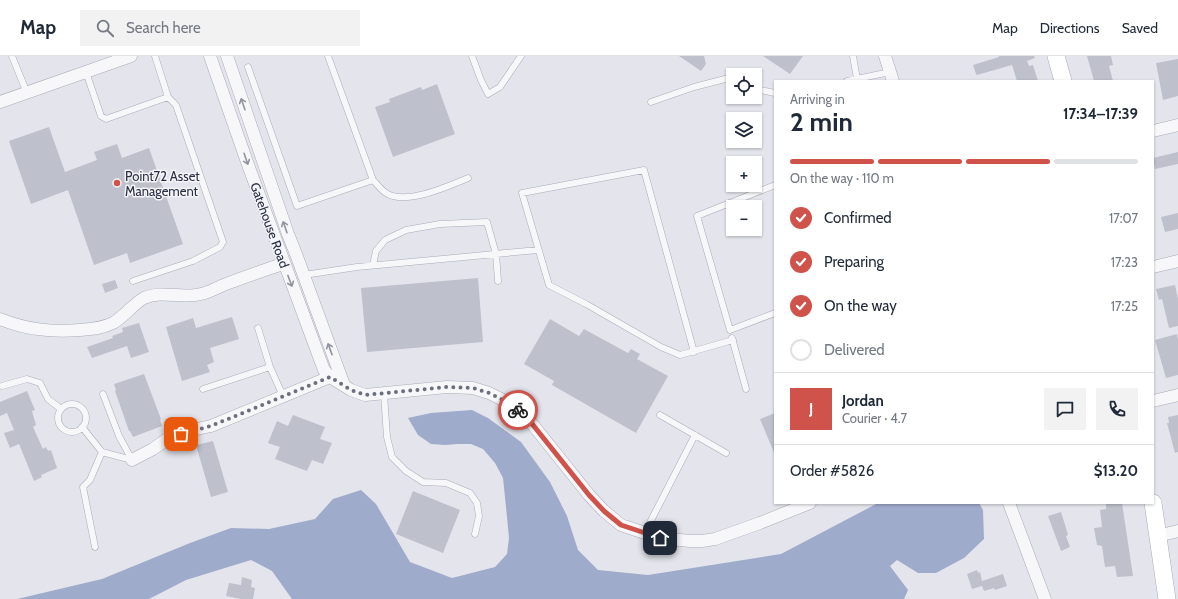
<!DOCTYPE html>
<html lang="en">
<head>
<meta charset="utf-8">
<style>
  :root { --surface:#fff; --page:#f2f2f3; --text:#1f2937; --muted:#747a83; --line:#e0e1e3; --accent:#cf534b }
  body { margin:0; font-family:Cabin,sans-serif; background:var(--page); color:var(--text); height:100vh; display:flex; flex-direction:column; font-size:15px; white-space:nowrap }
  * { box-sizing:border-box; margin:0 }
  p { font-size:13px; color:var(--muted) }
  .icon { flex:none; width:22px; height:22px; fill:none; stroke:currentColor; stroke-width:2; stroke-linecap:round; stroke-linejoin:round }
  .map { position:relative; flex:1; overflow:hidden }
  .sheet { position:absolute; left:774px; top:24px; width:380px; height:424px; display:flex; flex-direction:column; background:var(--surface); border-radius:0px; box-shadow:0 1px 3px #0004 }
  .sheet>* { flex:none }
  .fabs { position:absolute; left:726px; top:12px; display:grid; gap:8px }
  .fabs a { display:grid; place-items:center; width:36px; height:36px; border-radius:0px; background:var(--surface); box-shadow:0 1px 3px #0004; font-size:20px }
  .pin { position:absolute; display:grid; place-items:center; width:34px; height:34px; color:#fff; margin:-17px; border-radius:8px; box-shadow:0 2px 6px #0006 }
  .courier { position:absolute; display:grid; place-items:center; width:40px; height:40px; margin:-20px; border:3px solid #cf534b; border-radius:50%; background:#fff; color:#222; box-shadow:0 1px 5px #0007 }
  .head em { font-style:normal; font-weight:800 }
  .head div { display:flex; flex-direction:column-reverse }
  .head { display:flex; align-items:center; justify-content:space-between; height:68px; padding:0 16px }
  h1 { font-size:26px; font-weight:800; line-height:30px }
  .bar { display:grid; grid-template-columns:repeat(4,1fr); gap:6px 4px; align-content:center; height:48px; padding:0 16px }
  .bar i { height:5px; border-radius:3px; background:var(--line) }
  .bar .current { background:var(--accent) }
  .bar p { grid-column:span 4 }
  .line { display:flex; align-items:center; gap:10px; padding:0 16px; border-top:1px solid var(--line) }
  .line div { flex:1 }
  .round { display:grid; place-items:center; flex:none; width:42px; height:42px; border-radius:0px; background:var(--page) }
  ol { padding:0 16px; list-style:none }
  li { display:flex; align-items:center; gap:12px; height:44px }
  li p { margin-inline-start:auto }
  li .icon { padding:4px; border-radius:50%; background:var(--accent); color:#fff; stroke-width:4 }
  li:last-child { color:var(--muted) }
  li i { width:22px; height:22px; border:2px solid var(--line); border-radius:50% }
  header { display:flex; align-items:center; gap:24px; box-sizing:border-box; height:56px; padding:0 20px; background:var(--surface); border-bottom:1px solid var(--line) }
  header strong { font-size:19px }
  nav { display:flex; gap:22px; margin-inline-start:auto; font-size:14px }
  .search { width:280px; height:36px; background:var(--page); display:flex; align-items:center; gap:10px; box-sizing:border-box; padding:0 14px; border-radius:0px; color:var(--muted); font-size:15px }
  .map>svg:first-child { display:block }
</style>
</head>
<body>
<header>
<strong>Map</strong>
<div class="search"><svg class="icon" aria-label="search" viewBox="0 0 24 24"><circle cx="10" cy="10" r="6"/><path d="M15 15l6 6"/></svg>Search here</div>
<nav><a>Map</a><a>Directions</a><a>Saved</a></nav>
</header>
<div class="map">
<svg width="1178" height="543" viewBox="0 0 1178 543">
  <rect width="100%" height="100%" fill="#e4e5ec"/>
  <!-- water -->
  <path fill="#9fabcb" d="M 472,354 L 488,362 L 521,386 L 550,426 L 567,460 L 578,494 L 598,514 L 648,519 L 781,498 L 878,447 L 979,447 L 983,454 L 984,483 L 964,502 L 936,517 L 918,517 L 897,504 L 890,510 L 908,534 L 904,543 L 292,543 L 272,515 L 251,504 L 186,524 L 149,543 L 17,543 L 102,523 L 190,487 L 231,472 L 269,473 L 315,463 L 333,443 L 361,434 L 376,448 L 410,506 L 452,522 L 495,511 L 507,498 L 509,482 L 506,451 L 503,422 L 495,407 L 483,393 L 471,388 L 458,388 L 445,389 L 431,388 L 418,379 L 408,362 L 431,357 Z"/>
  <!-- building -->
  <path fill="#bec0cb" d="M 679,0 L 704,0 L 706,8 L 701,15 Z
    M 763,0 L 803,0 L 790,18 Z
    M 999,0 L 1034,0 L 1035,2 L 1027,5 L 1029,10 L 1033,9 L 1038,25 L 1017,25 L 1012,9 L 977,19 L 976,18 L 973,9 L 999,1 Z
    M 1087,0 L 1111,0 L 1113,9 L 1109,10 L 1113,25 L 1094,25 Z
    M 1178,3 L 1178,40 L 1163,44 L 1156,7 Z
    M 437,28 L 455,78 L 393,101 L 375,51 L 390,46 L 389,43 L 421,31 L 422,34 Z
    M 49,71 L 65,116 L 97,104 L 94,96 L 117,88 L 122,102 L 149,92 L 183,188 L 130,207 L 127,197 L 94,209 L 68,134 L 31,148 L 9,85 Z
    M 1178,96 L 1178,108 L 1155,113 L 1153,102 Z
    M 1178,157 L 1178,173 L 1165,176 L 1161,161 Z
    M 478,222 L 483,286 L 367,296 L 361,232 Z
    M 115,224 L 118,232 L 105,237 L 102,228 Z
    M 1175,229 L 1178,243 L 1178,270 L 1169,272 L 1162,243 L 1159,244 L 1156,233 Z
    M 232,261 L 239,283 L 210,292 L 214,306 L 207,309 L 210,316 L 182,325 L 166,271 L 193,262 L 196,272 Z
    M 550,263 L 579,280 L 584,273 L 628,297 L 631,293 L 640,298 L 637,303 L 668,320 L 636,377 L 552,329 L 554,325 L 524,308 Z
    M 139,267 L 149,296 L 131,302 L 127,290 L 92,302 L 87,291 L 113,282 L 112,280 L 123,276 L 122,272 Z
    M 1177,278 L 1178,284 L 1178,319 L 1166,322 L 1155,284 Z
    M 144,318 L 161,363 L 160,364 L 162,370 L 133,381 L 130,375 L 129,375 L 115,335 L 116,334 L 114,328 Z
    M 27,335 L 35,354 L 32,355 L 36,369 L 33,371 L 43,393 L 46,391 L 48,395 L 51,394 L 57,412 L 41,419 L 42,421 L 34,425 L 19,388 L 10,392 L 4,377 L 14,374 L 7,357 L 0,360 L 0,346 Z
    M 775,357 L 775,399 L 760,363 Z
    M 293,359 L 325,371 L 320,383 L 332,387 L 323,408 L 312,404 L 307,415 L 275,403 L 280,391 L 268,387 L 277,365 L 288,370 Z
    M 1178,359 L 1178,396 L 1175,397 L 1167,367 L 1169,367 L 1168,361 Z
    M 213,385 L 228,436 L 211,441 L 196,389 Z
    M 413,435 L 460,454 L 443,497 L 396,478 Z
    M 1106,447 L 1122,447 L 1133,520 L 1117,521 L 1115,510 L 1105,511 L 1102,490 L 1097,489 L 1094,472 L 1102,471 L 1100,454 L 1106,453 Z
    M 1061,456 L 1066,472 L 1068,479 L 1066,480 L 1070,491 L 1061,495 L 1048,460 Z
    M 977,514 L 978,517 L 980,516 L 982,525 L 1003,518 L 1007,530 L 995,534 L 994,532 L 984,535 L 982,530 L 972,533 L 967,518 Z
    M 242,521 L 252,524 L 251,531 L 255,532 L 253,543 L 241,543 L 226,540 L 229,527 L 241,529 Z"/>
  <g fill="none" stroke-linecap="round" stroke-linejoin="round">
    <defs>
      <path id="lane" d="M 12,0 L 27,37
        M 472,0 L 481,24 L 488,38 L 500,31 L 521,0
        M 853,0 L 857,23
        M 248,11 L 297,150 L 373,124 L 328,0
        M 86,16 L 101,60 L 106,63 L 168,41
        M 847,25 L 890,16
        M 755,33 L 775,37
        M 651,46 L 694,31 L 729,22 L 733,24
        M 373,124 C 377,128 381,134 386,137 C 406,150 448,130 468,122
        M 775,129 L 697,160 L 730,274 L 775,257
        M 373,209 L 376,195 L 385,184 L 406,174 L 440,168 L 487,166 L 496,198 L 498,225
        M 304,219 L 357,211 L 538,194
        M 133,225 L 193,205 L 220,191 L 223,186 L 176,49 L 168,41 L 155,0
        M 258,272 L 270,311 L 283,340
        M 732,282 L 746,333
        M 694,296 L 644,114 L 522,137 L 549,229 L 586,248 L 661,291 L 680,299 L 733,284
        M 2,330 L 27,323 L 40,327 L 48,343 L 61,353
        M 203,333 L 270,311
        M 103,338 L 119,380 L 132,404
        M 384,338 L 387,381 L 392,401 L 406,415 L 423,426 L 446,427 L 470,437 L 477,447 L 479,460 L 475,478
        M58 362a14 14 0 1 1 28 0a14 14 0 1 1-28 0Z
        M 660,359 L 726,397
        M 82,371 L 102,396 L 132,404
        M 644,478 L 695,379
        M 95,491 L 83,431 L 90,424 L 102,396"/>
      <path id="street" d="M 210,0 L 247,106 L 321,306 L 324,314 L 330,321 L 351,334 L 365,339 L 447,331 L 473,332 L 489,337 L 507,346 L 525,359 L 589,439 L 604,455 L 621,469 L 660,482 L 690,485 L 702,485 L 715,483 L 760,467 L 810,447
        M 227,0 L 288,178 L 296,198 L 344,329
        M 885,0 L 893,25
        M 0,46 L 131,0
        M 1153,75 L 1178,69
        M 1153,211 L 1178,205
        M 0,263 C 28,274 51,276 80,274 C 92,273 103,272 113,267 C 124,261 134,247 144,242 C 162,234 182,243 201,238 C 210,236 218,231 226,228 C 245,221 264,214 283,208
        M 1153,345 L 1178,339
        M 132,404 L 153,393 L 170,381 L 192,374 L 211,370 L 330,321
        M 1009,447 L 1045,543
        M 1157,480 L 1178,475"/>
      <path id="secondary" d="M 1056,0 L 1063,25
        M 1153,447 L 1167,543"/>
    </defs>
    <!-- lane casing -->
    <use href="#lane" stroke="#a9abb6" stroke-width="7"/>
    <!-- street casing -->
    <use href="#street" stroke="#a9abb6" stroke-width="13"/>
    <!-- secondary casing -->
    <use href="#secondary" stroke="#a9abb6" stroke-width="18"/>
    <!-- lane -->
    <use href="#lane" stroke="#f7f7fa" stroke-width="6"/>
    <!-- street -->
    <use href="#street" stroke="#f7f7fa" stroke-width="12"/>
    <!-- secondary -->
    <use href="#secondary" stroke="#fff" stroke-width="17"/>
  </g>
  <!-- one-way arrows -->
  <defs><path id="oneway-shaft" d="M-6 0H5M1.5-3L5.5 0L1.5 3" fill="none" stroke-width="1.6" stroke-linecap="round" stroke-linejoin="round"/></defs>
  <g stroke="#91939f">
    <use href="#oneway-shaft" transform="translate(243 48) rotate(-109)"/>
    <use href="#oneway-shaft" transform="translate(246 103) rotate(71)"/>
    <use href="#oneway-shaft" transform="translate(285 171) rotate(-109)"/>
    <use href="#oneway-shaft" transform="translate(290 225) rotate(69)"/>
    <use href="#oneway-shaft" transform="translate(330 293) rotate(-110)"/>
  </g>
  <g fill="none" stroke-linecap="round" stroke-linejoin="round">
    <!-- done -->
    <path stroke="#6c6f7f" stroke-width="4" stroke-dasharray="0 7.2" d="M 181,378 L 211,370 L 330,321 L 351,334 L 365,339 L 447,331 L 473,332 L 489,337 L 507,346 L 518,354"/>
    <!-- route -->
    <path stroke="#cf534b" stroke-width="5" d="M 518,354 L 525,359 L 589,439 L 604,455 L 621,469 L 660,482"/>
  </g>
  <!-- markers -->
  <circle fill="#cf534b" stroke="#f4f5f9" stroke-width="1.5" cx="117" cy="127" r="4"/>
  <g text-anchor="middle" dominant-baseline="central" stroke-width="3" stroke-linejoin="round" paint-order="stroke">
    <!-- poi labels -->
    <g font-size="13" fill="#2b2f44" stroke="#f4f5f9" text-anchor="start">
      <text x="125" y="120">Point72 Asset<tspan x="125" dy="15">Management</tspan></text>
    </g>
    <!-- street labels -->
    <g font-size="13" fill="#2b2f44" stroke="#f4f5f9">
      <text transform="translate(270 169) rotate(70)">Gatehouse Road</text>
    </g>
  </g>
</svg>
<div class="fabs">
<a><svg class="icon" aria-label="locate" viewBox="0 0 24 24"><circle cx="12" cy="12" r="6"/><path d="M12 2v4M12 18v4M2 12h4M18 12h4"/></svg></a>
<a><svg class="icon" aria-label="layers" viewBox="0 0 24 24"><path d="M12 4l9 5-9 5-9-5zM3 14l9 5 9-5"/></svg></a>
<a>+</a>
<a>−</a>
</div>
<div class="pin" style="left:181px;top:378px;background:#ea580c"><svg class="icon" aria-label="bag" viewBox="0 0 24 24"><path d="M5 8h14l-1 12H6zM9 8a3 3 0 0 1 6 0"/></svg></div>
<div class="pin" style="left:660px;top:482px;background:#1f2937"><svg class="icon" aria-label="home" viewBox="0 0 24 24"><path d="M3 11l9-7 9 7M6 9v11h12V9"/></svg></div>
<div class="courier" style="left:518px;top:354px"><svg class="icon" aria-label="bike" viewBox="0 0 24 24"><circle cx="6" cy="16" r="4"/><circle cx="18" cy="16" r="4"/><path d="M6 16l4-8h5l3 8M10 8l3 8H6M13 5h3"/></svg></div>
<section class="sheet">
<div class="head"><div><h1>2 min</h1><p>Arriving in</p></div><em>17:34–17:39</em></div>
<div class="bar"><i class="current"></i><i class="current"></i><i class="current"></i><i></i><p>On the way · 110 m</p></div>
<ol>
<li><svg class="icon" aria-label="check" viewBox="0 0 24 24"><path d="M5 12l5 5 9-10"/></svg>Confirmed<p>17:07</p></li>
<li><svg class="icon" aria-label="check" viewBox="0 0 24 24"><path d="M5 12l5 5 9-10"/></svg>Preparing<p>17:23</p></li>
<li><svg class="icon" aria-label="check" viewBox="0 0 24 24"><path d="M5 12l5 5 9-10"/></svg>On the way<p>17:25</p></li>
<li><i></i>Delivered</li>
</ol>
<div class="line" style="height:72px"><b class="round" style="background:var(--accent);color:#fff">J</b><div><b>Jordan</b><p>Courier · 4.7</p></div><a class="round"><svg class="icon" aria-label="chat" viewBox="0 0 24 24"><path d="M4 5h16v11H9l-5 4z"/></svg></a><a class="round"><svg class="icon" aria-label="phone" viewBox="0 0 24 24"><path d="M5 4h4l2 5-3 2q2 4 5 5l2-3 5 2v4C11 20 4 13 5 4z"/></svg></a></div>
<div class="line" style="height:52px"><div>Order #5826</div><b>$13.20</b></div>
</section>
</div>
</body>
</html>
